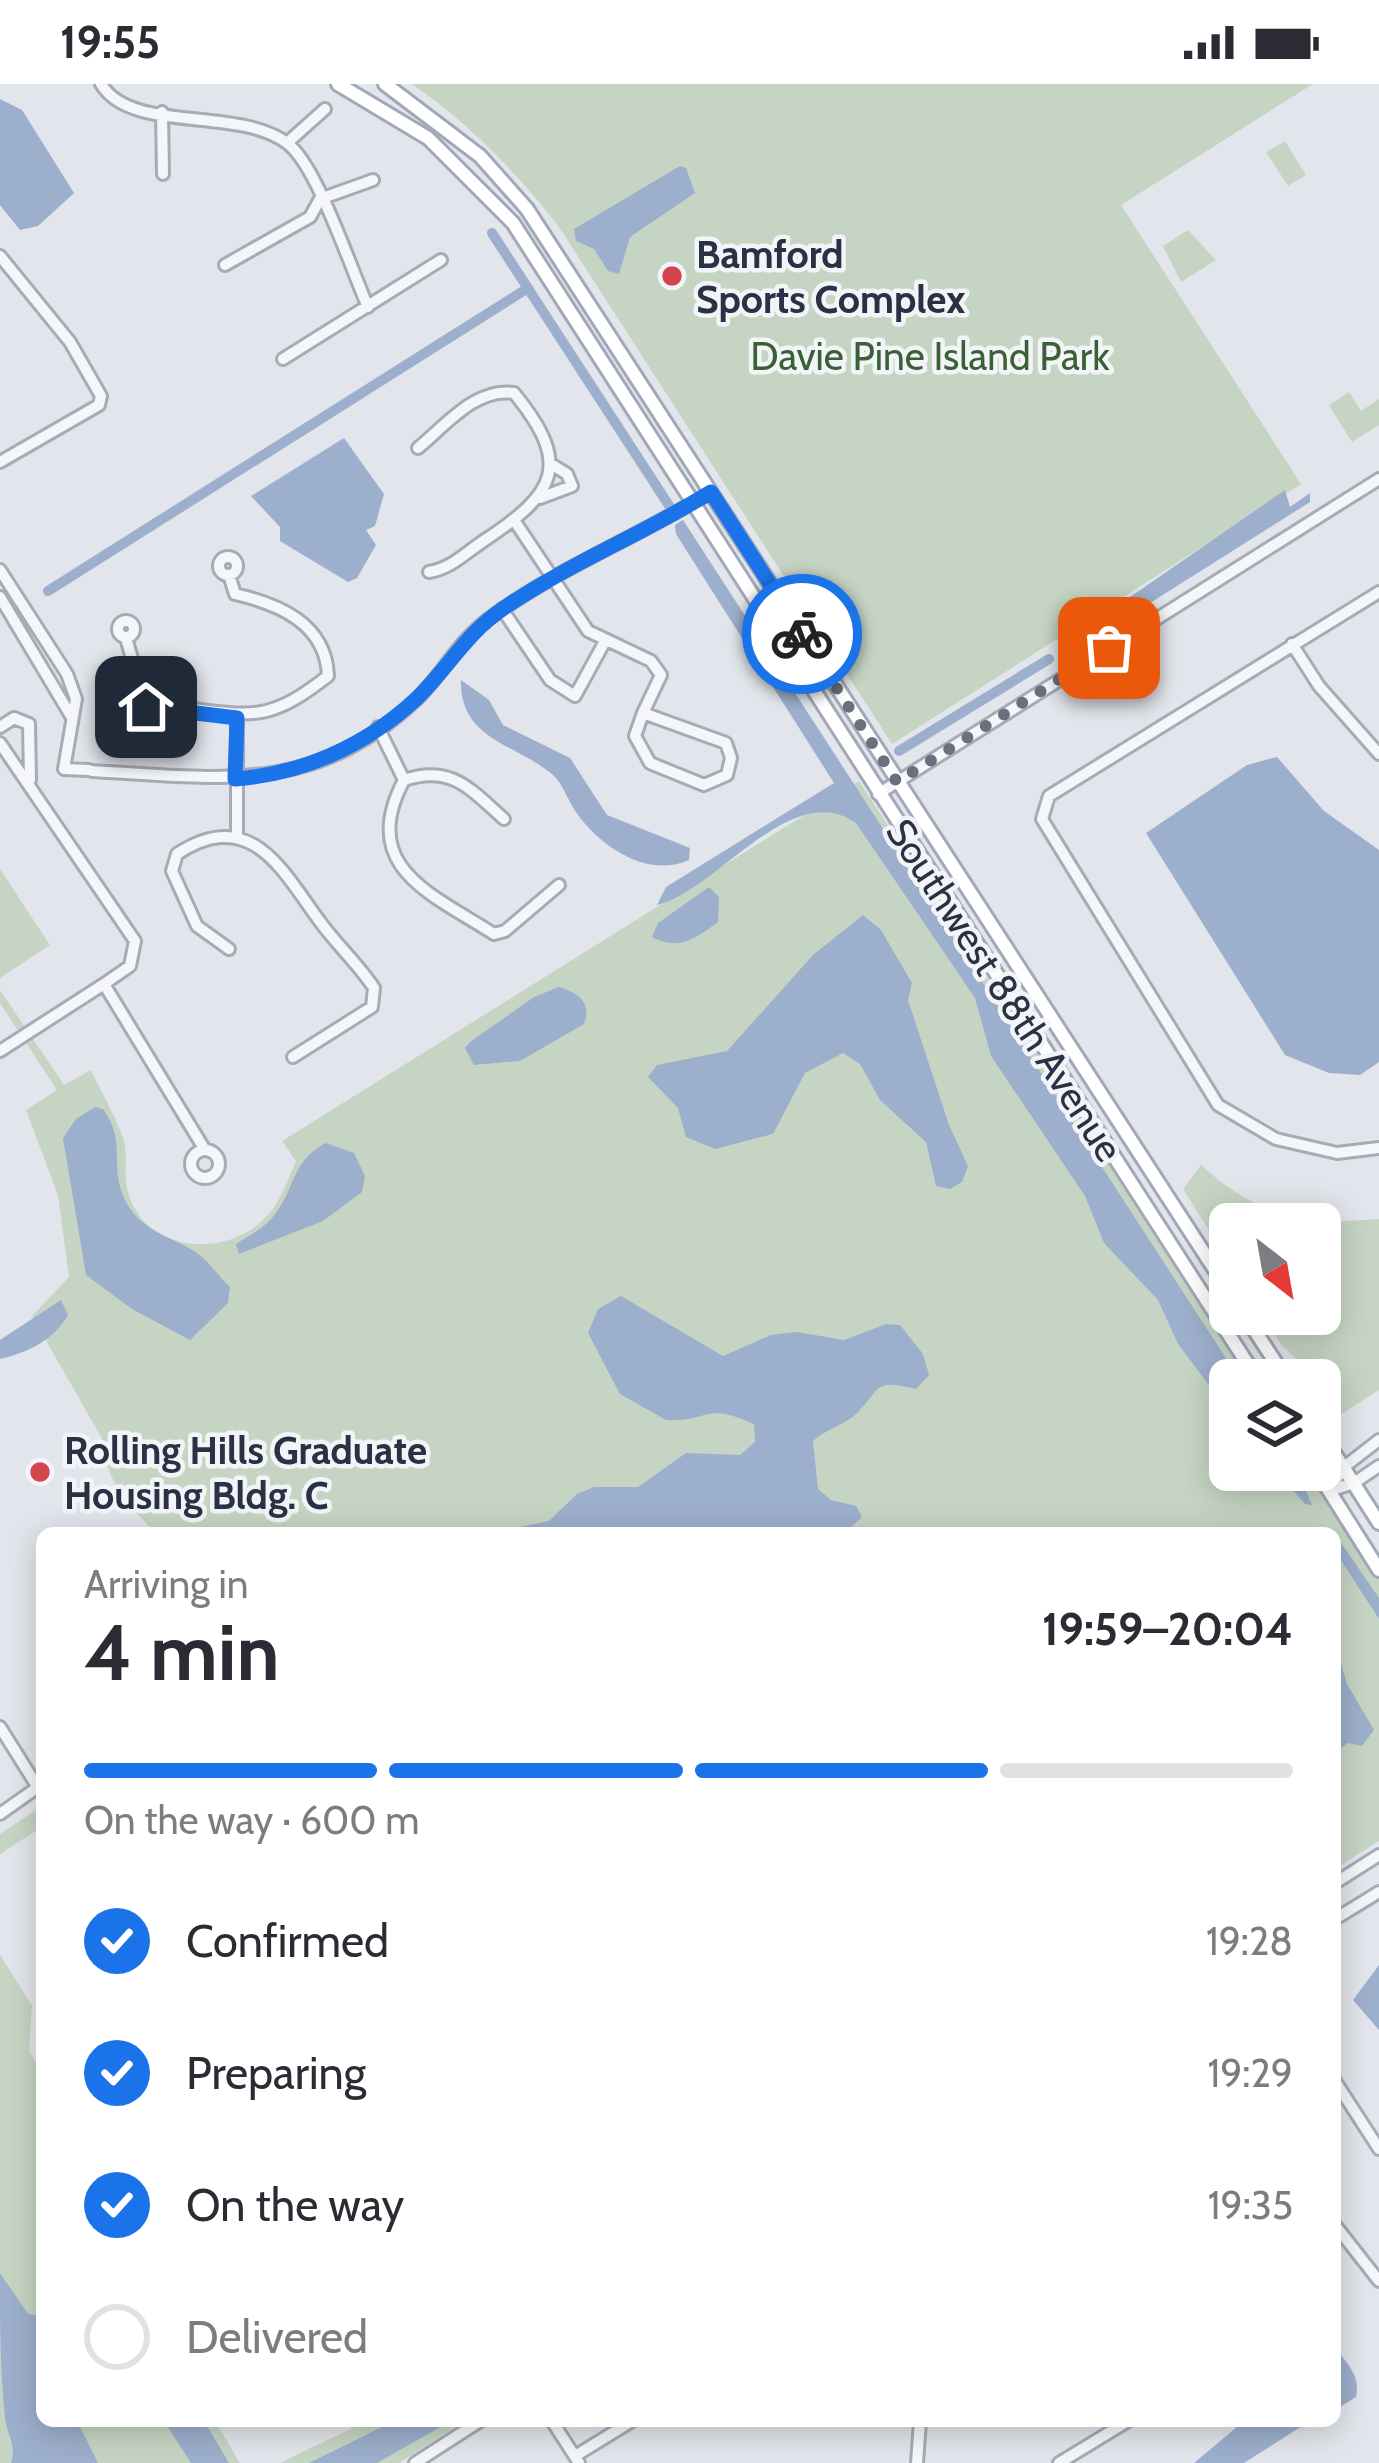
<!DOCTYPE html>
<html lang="en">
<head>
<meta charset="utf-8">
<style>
  :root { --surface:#fff; --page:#f2f2f3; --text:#2b2b33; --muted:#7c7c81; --line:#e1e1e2; --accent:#1a73e8 }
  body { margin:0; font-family:Cabin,sans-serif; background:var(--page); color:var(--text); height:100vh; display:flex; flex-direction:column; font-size:45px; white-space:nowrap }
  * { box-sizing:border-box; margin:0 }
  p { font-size:39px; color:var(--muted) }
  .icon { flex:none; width:66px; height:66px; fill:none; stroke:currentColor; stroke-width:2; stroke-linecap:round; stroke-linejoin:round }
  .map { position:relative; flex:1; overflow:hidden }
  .panel { position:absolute; left:36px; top:1443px; width:1305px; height:900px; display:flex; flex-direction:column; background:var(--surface); border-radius:18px; box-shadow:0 6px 30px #0003 }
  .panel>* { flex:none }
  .needle { width:78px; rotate:149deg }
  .buttons { position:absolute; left:1209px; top:1119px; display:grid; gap:24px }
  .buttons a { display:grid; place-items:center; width:132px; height:132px; border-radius:18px; background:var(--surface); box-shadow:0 6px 30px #0003; font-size:60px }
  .pin { position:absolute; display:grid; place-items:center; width:102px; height:102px; color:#fff; margin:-51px; border-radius:24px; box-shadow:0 6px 18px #0006 }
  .courier { position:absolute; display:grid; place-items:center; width:120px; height:120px; margin:-60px; border:9px solid #1a73e8; border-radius:50%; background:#fff; color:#222; box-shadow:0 3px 15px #0007 }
  .overview em { font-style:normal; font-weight:700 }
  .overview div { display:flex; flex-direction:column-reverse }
  .overview { display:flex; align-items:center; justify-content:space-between; height:204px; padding:0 48px }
  h1 { font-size:78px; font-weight:700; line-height:90px }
  .bar { display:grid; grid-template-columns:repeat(4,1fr); gap:18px 12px; align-content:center; height:144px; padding:0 48px }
  .bar i { height:15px; border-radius:9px; background:var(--line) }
  .bar .current { background:var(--accent) }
  .bar p { grid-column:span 4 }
  ol { padding:0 48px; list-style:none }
  li { display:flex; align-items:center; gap:36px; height:132px }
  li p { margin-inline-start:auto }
  li .icon { padding:12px; border-radius:50%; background:var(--accent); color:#fff; stroke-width:4 }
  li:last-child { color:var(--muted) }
  li i { width:66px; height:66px; border:6px solid var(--line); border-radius:50% }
  .status { display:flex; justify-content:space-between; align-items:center; height:84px; padding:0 60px; background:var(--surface); direction:ltr }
  .status svg { height:33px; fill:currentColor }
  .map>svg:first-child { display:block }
</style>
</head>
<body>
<div class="status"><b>19:55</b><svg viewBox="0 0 49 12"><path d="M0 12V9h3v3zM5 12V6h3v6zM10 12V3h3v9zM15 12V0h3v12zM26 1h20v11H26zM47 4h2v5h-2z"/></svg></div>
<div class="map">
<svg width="1379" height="2379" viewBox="0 0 1379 2379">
  <rect width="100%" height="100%" fill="#e2e5eb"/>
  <!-- green -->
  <path fill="#c6d5c3" d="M 412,0 L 1313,0 L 1121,121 L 1301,400 L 892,660 L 559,143 C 516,88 470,40 412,0 Z
    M 1285,57 L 1306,91 L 1288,102 L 1266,68 Z
    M 1188,146 L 1216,176 L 1181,198 L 1163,162 Z
    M 1349,308 L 1361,327 L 1379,315 L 1379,341 L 1352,358 L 1329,321 Z
    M 859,697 L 1249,1296 L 1230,1296 L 1230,1386 L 1307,1386 L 1379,1496 L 1379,1757 L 1335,1785 L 1335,1449 L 156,1449 C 134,1428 100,1390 104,1358 L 32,1232 L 69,1193 L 58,1111 L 26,1026 L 57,1006 L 0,919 L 0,906 L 64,1001 L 91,986 C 101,1008 115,1031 123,1054 C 131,1080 118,1095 135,1125 C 162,1171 230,1170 265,1134 C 280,1120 288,1095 296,1077 L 282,1057 Z
    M 0,785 L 50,861 L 0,894 Z
    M 1201,1081 C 1258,1133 1304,1141 1379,1135 L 1379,1306 L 1338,1332 L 1320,1296 L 1282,1262 L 1262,1230 L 1320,1230 L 1320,1140 L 1230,1140 L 1230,1180 L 1183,1105 Z
    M 42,1722 L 42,1743 L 0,1770 L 0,1750 Z
    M 0,1871 L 32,1922 L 29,1967 L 42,1988 L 42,2337 L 215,2337 L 240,2379 L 0,2379 Z
    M 367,2337 L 464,2337 L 399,2379 L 280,2379 Z"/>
  <!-- water -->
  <path fill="#9cafcc" d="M 0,15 L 22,26 L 74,109 L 38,142 L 20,146 L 0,121 Z
    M 680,82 L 686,84 L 695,109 L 630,153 L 619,190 L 608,187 L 594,165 L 576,157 L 574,145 Z
    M 344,354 L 384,410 L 375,442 L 366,446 L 376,461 L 357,494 L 348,498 L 280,457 L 280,443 L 251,412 Z
    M 1285,406 L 1290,423 L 1310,409 L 1310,418 L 1074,567 L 1065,558 Z
    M 683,436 L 1240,1296 L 1230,1296 L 1230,1329 L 1178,1260 L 1158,1216 L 1104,1159 L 1085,1112 L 991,972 L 975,914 L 856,739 C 791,693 716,808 657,821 L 666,803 L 834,699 L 676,450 L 675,441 Z
    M 461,596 L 489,616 L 503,641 L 570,674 L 607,731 L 690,764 L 689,776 C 649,794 603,765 578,731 C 569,719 563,700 553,691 C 519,661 459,656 461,596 Z
    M 1277,673 L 1324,727 L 1379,766 L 1379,978 L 1360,991 L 1329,989 L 1285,971 L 1146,749 L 1247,681 Z
    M 709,803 L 719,813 L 718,838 C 695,855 679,867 652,853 L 658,839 Z
    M 863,831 L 881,846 L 912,899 L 908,916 L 949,1041 L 968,1082 L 962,1098 L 950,1105 L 936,1102 L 926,1058 L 880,1016 L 860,980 L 843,969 L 805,989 L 773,1050 L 715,1065 L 686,1053 L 678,1024 L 648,993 L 657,981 L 727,967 L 813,871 Z
    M 559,903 C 576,908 593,918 584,940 L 520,977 L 474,981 L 465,964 L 470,958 L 534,913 Z
    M 95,1023 L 103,1025 C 127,1058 109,1079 124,1114 C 140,1148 170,1151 197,1169 C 209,1177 219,1193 230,1203 L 228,1219 L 190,1256 L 132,1225 L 86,1191 L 63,1054 L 76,1035 Z
    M 325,1059 L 354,1069 L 365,1092 L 362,1108 L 323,1137 L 239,1170 L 236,1160 C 250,1151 265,1144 275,1130 C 297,1101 290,1080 325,1059 Z
    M 621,1212 L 723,1272 L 771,1251 L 797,1248 L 844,1256 L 886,1240 L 900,1241 L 923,1270 L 929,1291 L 916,1305 C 873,1295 883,1302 857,1329 C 845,1341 826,1345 813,1357 L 818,1405 L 831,1416 L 856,1422 L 862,1433 L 845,1449 L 491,1449 L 549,1437 L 577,1410 L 594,1403 L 638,1403 L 686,1369 L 740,1371 L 755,1358 L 754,1340 C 703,1317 711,1338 666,1336 L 620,1310 L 588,1249 L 598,1225 Z
    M 61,1216 L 68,1231 C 54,1256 27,1269 0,1275 L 0,1256 Z
    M 1275,1386 L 1297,1386 L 1312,1421 L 1305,1420 Z
    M 1335,1450 L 1379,1514 L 1379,1535 L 1335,1467 Z
    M 1335,1559 L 1347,1600 L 1374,1646 L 1362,1662 L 1348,1659 L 1335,1668 Z
    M 1379,1881 L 1379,1946 L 1353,1916 Z
    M 0,2189 L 28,2230 L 42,2232 L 42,2337 L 77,2337 L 98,2379 L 11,2379 C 17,2361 7,2351 5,2334 C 0,2286 0,2237 0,2189 Z
    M 1335,2264 C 1347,2279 1361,2292 1356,2313 L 1335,2326 Z
    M 164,2337 L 204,2337 L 229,2379 L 191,2379 Z
    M 394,2337 L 451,2337 L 377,2379 L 309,2379 Z
    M 1244,2337 L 1310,2337 L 1244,2379 L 1194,2379 Z"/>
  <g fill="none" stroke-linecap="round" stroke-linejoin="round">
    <!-- canal -->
    <path stroke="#9cafcc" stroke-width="10" d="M 492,149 L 670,423
      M 48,507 L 528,204
      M 899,667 L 1049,575"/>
    <defs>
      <path id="minor" d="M 101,0 C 131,50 237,22 287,59 C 317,81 351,185 368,223
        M 162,28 L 163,90
        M 287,59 L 325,25
        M 0,172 L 70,258 L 101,312 L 99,321 L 0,378
        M 225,181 L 310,133 L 320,115 L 373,96
        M 283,275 L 441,176
        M 418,364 C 446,341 476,303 514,309 C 574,382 554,410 485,456 C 465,469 452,484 429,488
        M 540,414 L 572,402 L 567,390 L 551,380
        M 516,439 L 588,547 L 651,577 L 661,591 L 643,629
        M219 482a9 9 0 1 1 18 0a9 9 0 1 1-18 0Z
        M 0,486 L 67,590 L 76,615 L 64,685 L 89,686
        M 1379,508 L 1049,712 L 1042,735 L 1218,1021 L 1276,1055 L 1337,1069 L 1379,1064
        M 0,513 L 71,632
        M 502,525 L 550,596 L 575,612 L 604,559
        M118 545a8 8 0 1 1 16 0a8 8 0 1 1-16 0Z
        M 126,554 L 146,623 C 162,626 178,623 194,625 C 258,634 275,633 328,592 C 326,539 278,520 235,510 L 229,491
        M 1292,560 L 1319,602 L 1379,670
        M 643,629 L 726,659 L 731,674 L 727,691 L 704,701 L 650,679 L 635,652 Z
        M 0,643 L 14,634 L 29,640 L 30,696
        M 378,643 L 404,696
        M 0,659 L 135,857 L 130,882 L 104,900 L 205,1066
        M 92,687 C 219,694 315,712 417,615 C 443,589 460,555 490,534 C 560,483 638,453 711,408
        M 404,696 C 358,783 430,809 494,850 L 505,847 L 559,801
        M 404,696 C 451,680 470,705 504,735
        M 878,710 L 1379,395
        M 237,754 L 237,634
        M 229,865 L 197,842 L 172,787 L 177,770 C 252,721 283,788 321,839 C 338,862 358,880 374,904 L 372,923 L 293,973
        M 0,967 L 104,900
        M191 1080a14 14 0 1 1 28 0a14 14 0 1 1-28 0Z
        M 1329,1407 L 1344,1383 L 1379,1356
        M 1329,1407 L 1354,1399 L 1379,1382
        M 0,1643 L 42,1710
        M 0,1730 L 38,1703
        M 1335,1799 L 1379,1771
        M 1335,1835 L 1379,1808
        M 1335,1997 L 1379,2065
        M 1335,2141 L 1379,2197
        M 552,2337 L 579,2379
        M 575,2372 L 632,2337
        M 415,2379 L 480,2337
        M 917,2379 L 920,2337
        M 1059,2379 L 1128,2337"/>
      <path id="major" d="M 338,0 L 428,54 L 513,139 L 1258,1296
        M 385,0 L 480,72 L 527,125 L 1230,1209
        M 1244,1230 L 1287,1296
        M 1320,1347 L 1379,1439
        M 1316,1386 L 1379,1486"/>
    </defs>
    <!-- minor casing -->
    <use href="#minor" stroke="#a7abb6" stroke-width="16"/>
    <!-- major casing -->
    <use href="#major" stroke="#a1a8b7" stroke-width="18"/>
    <!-- minor -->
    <use href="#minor" stroke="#f5f6f9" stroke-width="10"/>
    <!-- major -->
    <use href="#major" stroke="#fff" stroke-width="12"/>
  </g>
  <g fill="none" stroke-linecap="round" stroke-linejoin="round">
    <!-- done -->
    <path stroke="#6a707e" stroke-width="12" stroke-dasharray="0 21.6" d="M 802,550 L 897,698 L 1109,564"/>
    <!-- route -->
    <path stroke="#1a73e8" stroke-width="15" d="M 146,623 L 237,634 L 235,695 C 302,690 365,662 415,616 C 447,586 466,549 504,524 C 570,479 643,450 711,408 L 802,550"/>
  </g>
  <!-- markers -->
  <g fill="#d3444c" stroke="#f2f4f8" stroke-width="4.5">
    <circle cx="672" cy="192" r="12"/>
    <circle cx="40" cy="1388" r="12"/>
  </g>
  <g text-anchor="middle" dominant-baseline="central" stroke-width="9" stroke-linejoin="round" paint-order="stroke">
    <!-- poi labels -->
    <g font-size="39" font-weight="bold" fill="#2a3144" stroke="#f2f4f8" text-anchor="start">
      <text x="696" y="170">Bamford<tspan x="696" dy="45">Sports Complex</tspan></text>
      <text x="64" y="1366">Rolling Hills Graduate<tspan x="64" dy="45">Housing Bldg. C</tspan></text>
    </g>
    <!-- park labels -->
    <g font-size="39" fill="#3a6036" stroke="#f2f4f8">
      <text x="930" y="272">Davie Pine Island Park</text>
    </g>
    <!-- street labels -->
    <g font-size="39" fill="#2a3144" stroke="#f2f4f8">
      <text transform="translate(1005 906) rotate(57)">Southwest 88th Avenue</text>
    </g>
  </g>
</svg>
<div class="buttons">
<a><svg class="needle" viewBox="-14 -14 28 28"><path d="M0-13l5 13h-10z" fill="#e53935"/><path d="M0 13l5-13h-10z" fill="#7c7c81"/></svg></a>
<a><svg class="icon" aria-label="layers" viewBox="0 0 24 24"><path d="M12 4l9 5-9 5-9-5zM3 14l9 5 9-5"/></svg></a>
</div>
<div class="pin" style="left:1109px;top:564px;background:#ea580c"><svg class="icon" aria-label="bag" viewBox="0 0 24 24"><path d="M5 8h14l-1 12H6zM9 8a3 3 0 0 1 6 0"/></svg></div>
<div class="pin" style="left:146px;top:623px;background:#1f2937"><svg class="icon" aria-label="home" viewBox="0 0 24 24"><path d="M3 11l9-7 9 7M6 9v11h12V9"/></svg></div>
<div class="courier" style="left:802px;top:550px"><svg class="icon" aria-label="bike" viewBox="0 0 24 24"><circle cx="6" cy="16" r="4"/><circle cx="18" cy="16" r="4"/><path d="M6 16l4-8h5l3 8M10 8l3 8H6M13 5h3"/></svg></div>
<section class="panel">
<div class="overview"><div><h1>4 min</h1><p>Arriving in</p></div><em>19:59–20:04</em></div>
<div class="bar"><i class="current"></i><i class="current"></i><i class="current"></i><i></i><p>On the way · 600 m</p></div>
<ol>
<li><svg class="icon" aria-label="check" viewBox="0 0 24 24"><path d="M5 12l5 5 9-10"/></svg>Confirmed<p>19:28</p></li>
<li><svg class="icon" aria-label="check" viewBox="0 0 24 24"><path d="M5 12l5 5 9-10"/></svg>Preparing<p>19:29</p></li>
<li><svg class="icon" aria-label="check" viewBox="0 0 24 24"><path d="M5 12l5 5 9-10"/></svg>On the way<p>19:35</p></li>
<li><i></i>Delivered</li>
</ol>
</section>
</div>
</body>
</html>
